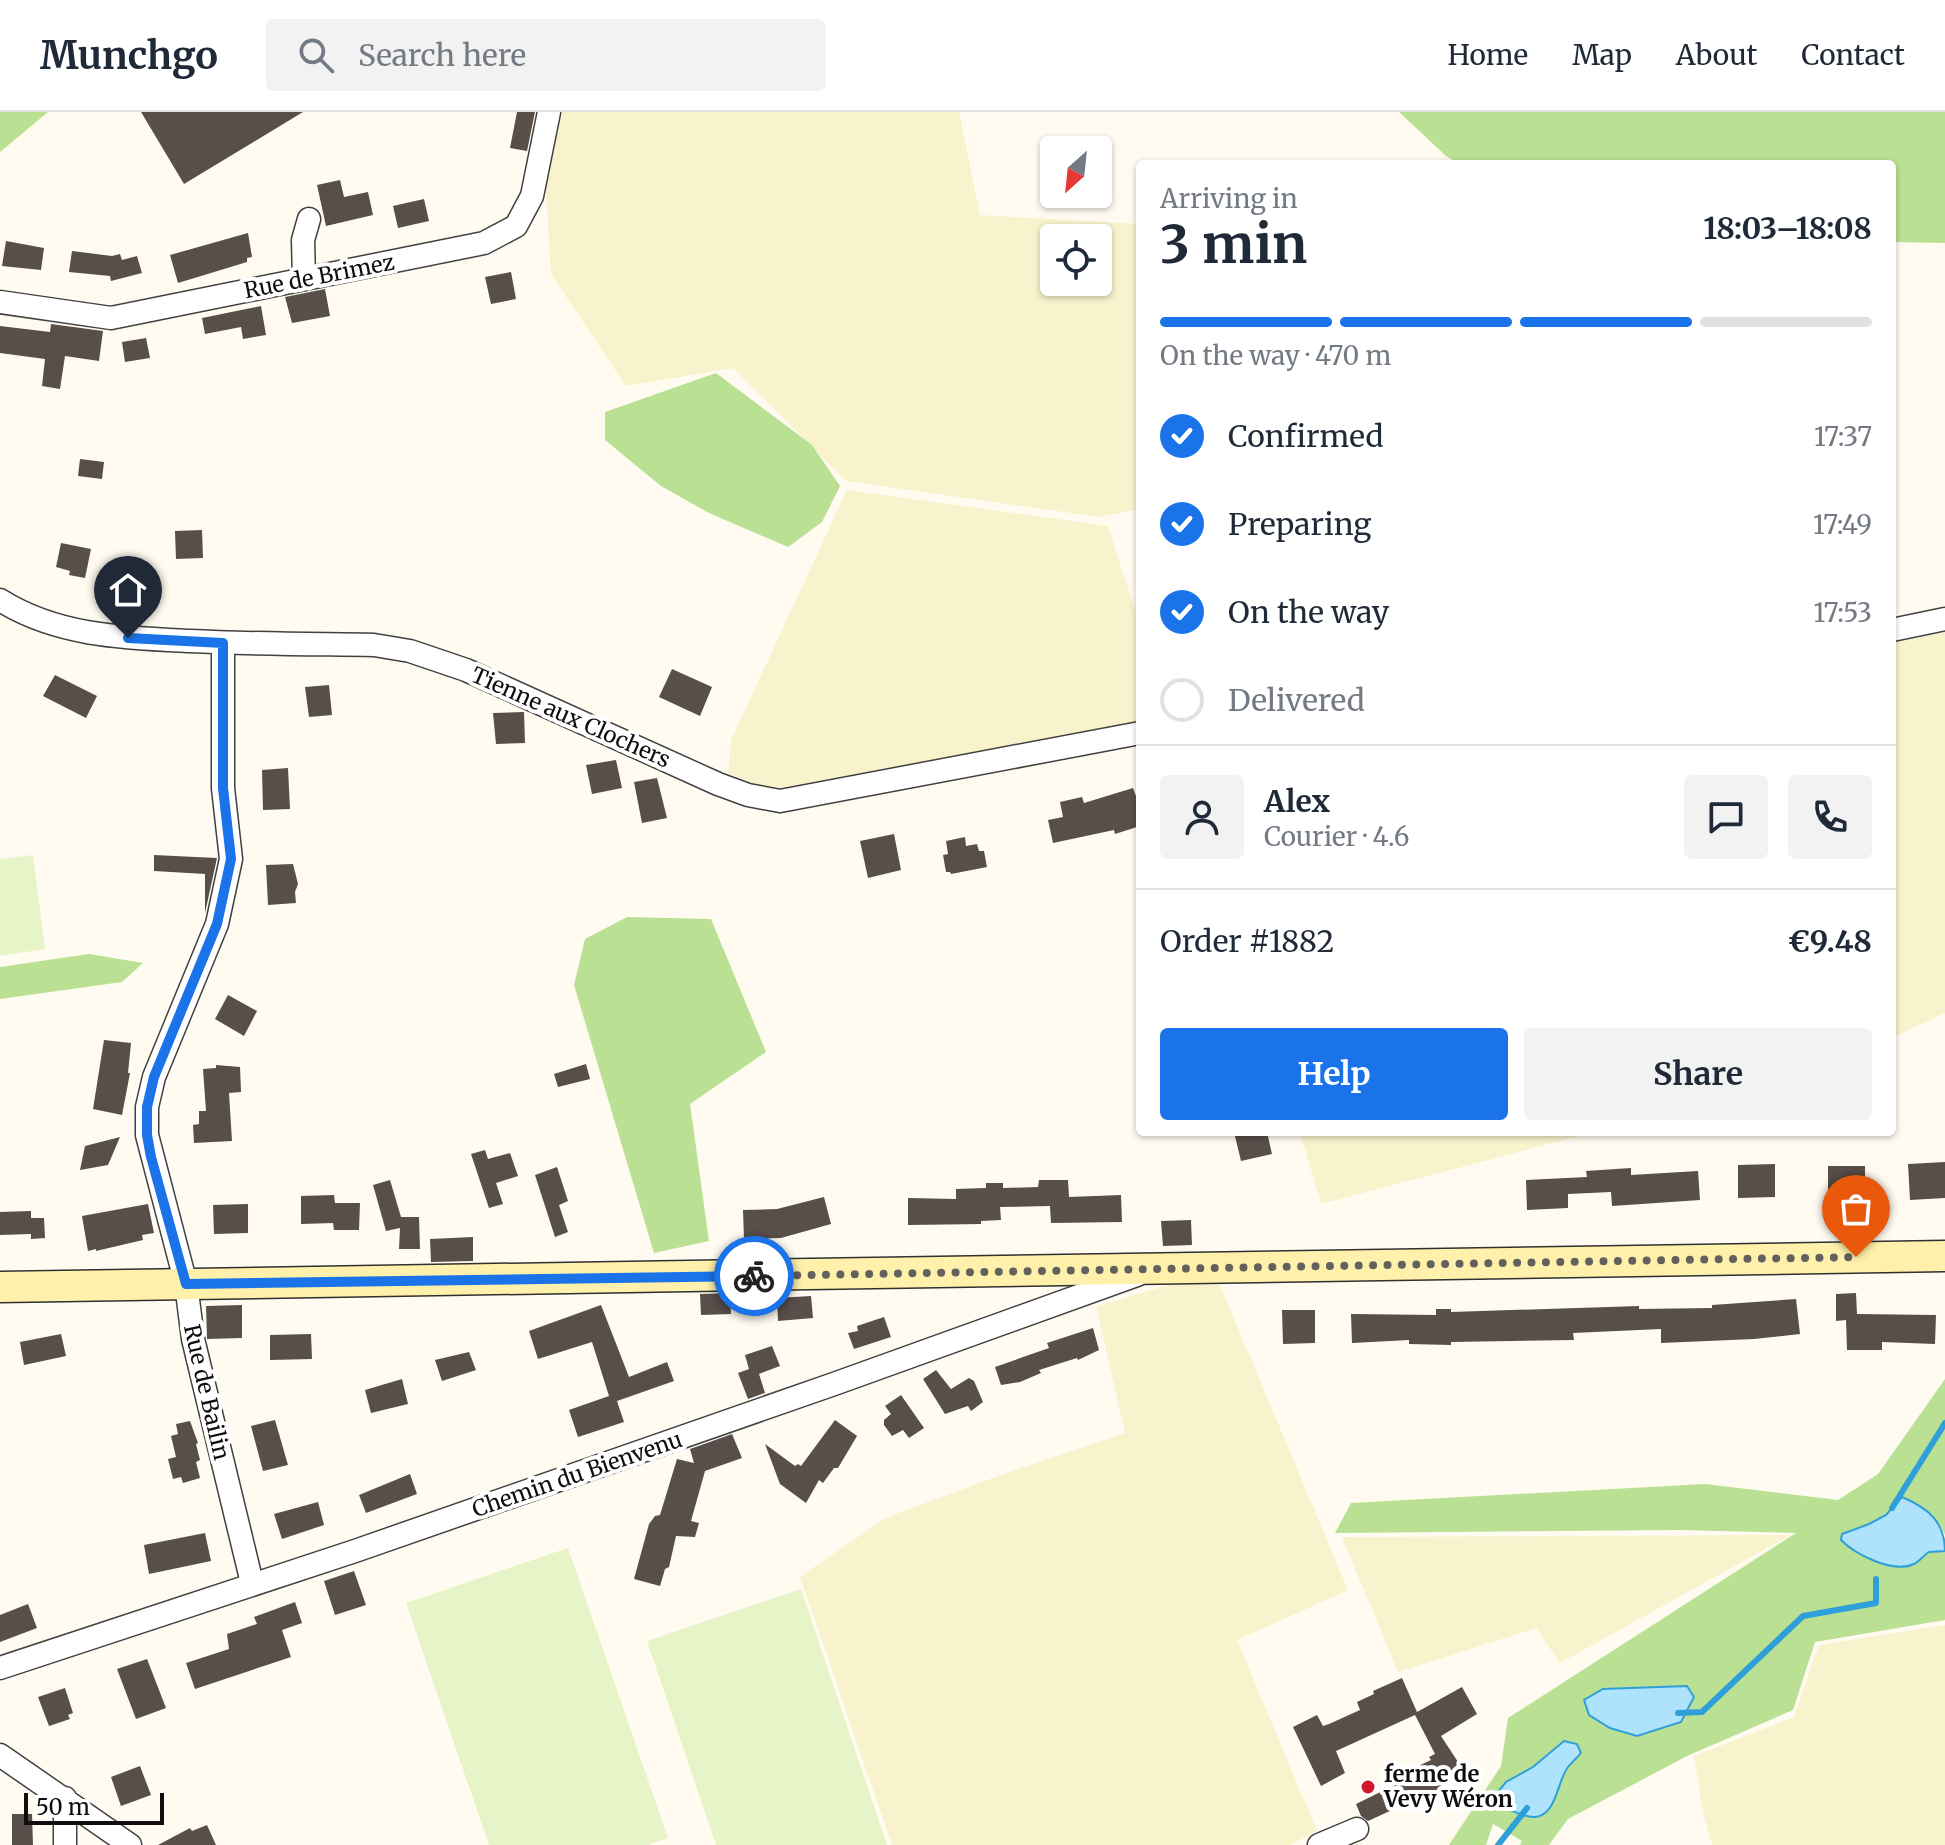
<!DOCTYPE html>
<html lang="en">
<head>
<meta charset="utf-8">
<style>
  :root { --surface:#fff; --page:#f2f2f3; --text:#1f2937; --muted:#747a83; --line:#e0e1e3; --accent:#1a73e8 }
  body { margin:0; font-family:Merriweather,serif; background:var(--page); color:var(--text); height:100vh; display:flex; flex-direction:column; font-size:30px; white-space:nowrap }
  * { box-sizing:border-box; margin:0 }
  p { font-size:26px; color:var(--muted) }
  .icon { flex:none; width:44px; height:44px; fill:none; stroke:currentColor; stroke-width:2; stroke-linecap:round; stroke-linejoin:round }
  .map { position:relative; flex:1; overflow:hidden }
  .sheet { position:absolute; left:1136px; top:48px; width:760px; height:976px; display:flex; flex-direction:column; background:var(--surface); border-radius:8px; box-shadow:0 2px 6px #0004 }
  .sheet>* { flex:none }
  .needle { width:52px; rotate:207deg }
  .buttons { position:absolute; left:1040px; top:24px; display:grid; gap:16px }
  .buttons a { display:grid; place-items:center; width:72px; height:72px; border-radius:8px; background:var(--surface); box-shadow:0 2px 6px #0004; font-size:40px }
  .scale { position:absolute; left:24px; bottom:20px; width:140px; box-sizing:border-box; padding-left:8px; border:4px solid #0e0e0e; border-top:0; font-size:22px; line-height:28px; white-space:nowrap; color:#0e0e0e; -webkit-text-stroke:6px #fff; paint-order:stroke }
  .pin { position:absolute; display:grid; place-items:center; width:68px; height:68px; color:#fff; margin:-82px -34px; border-radius:50% 50% 50% 0; rotate:-45deg; box-shadow:0 0 8px #0007 }
  .pin .icon { rotate:45deg }
  .courier { position:absolute; display:grid; place-items:center; width:80px; height:80px; margin:-40px; border:6px solid #1a73e8; border-radius:50%; background:#fff; color:#222; box-shadow:0 2px 10px #0007 }
  .head em { font-style:normal; font-weight:700 }
  .head div { display:flex; flex-direction:column-reverse }
  .head { display:flex; align-items:center; justify-content:space-between; height:136px; padding:0 24px }
  h1 { font-size:52px; font-weight:700; line-height:60px }
  .bar { display:grid; grid-template-columns:repeat(4,1fr); gap:12px 8px; align-content:center; height:96px; padding:0 24px }
  .bar i { height:10px; border-radius:6px; background:var(--line) }
  .bar .on { background:var(--accent) }
  .bar p { grid-column:span 4 }
  .line { display:flex; align-items:center; gap:20px; padding:0 24px; border-top:2px solid var(--line) }
  .line div { flex:1 }
  .round { display:grid; place-items:center; flex:none; width:84px; height:84px; border-radius:8px; background:var(--page) }
  ol { padding:0 24px; list-style:none }
  li { display:flex; align-items:center; gap:24px; height:88px }
  li p { margin-inline-start:auto }
  li .icon { padding:8px; border-radius:50%; background:var(--accent); color:#fff; stroke-width:4 }
  li:last-child { color:var(--muted) }
  li i { width:44px; height:44px; border:4px solid var(--line); border-radius:50% }
  .cta { display:flex; gap:16px; margin-top:auto; padding:16px 24px }
  .cta a { flex:1; height:92px; border-radius:8px; background:var(--accent); color:#fff; font-size:32px; font-weight:700; line-height:92px; text-align:center }
  .cta a+a { background:var(--page); color:var(--text) }
  header { display:flex; align-items:center; gap:48px; box-sizing:border-box; height:112px; padding:0 40px; background:var(--surface); border-bottom:2px solid var(--line) }
  header strong { font-size:38px }
  nav { display:flex; gap:44px; margin-inline-start:auto; font-size:28px }
  .search { width:560px; height:72px; background:var(--page); display:flex; align-items:center; gap:20px; box-sizing:border-box; padding:0 28px; border-radius:8px; color:var(--muted); font-size:30px }
  .map>svg:first-child { display:block }
</style>
</head>
<body>
<header>
<strong>Munchgo</strong>
<div class="search"><svg class="icon" aria-label="search" viewBox="0 0 24 24"><circle cx="10" cy="10" r="6"/><path d="M15 15l6 6"/></svg>Search here</div>
<nav><a>Home</a><a>Map</a><a>About</a><a>Contact</a></nav>
</header>
<div class="map">
<svg width="1945" height="1733" viewBox="0 0 1945 1733">
  <rect width="100%" height="100%" fill="#fffbf0"/>
  <!-- farmland -->
  <path fill="#f8f2cd" fill-rule="evenodd" d="M 563,0 L 959,0 L 980,103 L 1140,112 L 1140,397 L 1099,405 L 846,369 L 733,256 L 626,274 L 551,162 L 545,64 ZM 1054,126 L 1098,126 L 1098,170 L 1054,170 Z
    M 847,378 L 1108,414 L 1140,514 L 1140,611 L 768,678 L 728,661 L 731,628 Z
    M 1945,518 L 1945,901 L 1892,926 L 1892,527 Z
    M 1300,1020 L 1594,1020 L 1321,1092 Z
    M 1219,1171 L 1348,1478 L 1237,1528 L 1317,1719 L 1290,1733 L 892,1733 L 800,1465 L 885,1406 L 1009,1360 L 1125,1321 L 1096,1194 L 1169,1173 Z
    M 1791,1423 L 1560,1551 L 1536,1516 L 1398,1560 L 1342,1425 Z
    M 1945,1513 L 1945,1733 L 1712,1733 L 1703,1700 L 1694,1644 L 1794,1605 L 1819,1533 Z"/>
  <!-- forest -->
  <path fill="#bae093" fill-rule="evenodd" d="M 0,0 L 48,0 L 0,40 Z
    M 1399,0 L 1945,0 L 1945,131 L 1892,130 L 1892,52 L 1459,52 L 1446,44 Z
    M 716,261 L 812,333 L 840,374 L 822,410 L 788,435 L 709,401 L 661,374 L 605,328 L 605,300 Z
    M 627,805 L 711,807 L 766,940 L 690,992 L 709,1129 L 654,1141 L 574,873 L 585,827 Z
    M 89,842 L 143,851 L 122,870 L 0,887 L 0,855 Z
    M 1945,1267 L 1945,1423 C 1937,1403 1922,1393 1902,1385 L 1886,1402 L 1869,1412 L 1847,1434 L 1895,1455 L 1929,1440 L 1945,1438 L 1945,1508 L 1815,1530 L 1793,1598 L 1687,1644 L 1568,1707 L 1549,1733 L 1520,1733 L 1522,1729 L 1493,1712 L 1486,1733 L 1449,1733 L 1501,1654 L 1508,1606 L 1796,1421 L 1679,1418 L 1335,1421 L 1351,1391 L 1705,1372 L 1838,1388 L 1878,1362 ZM 1548,1641 L 1575,1649 L 1567,1655 L 1549,1698 L 1531,1705 L 1505,1695 L 1506,1670 L 1533,1655 Z"/>
  <!-- pitch -->
  <path fill="#e7f4c8" d="M 33,743 L 45,837 L 0,844 L 0,747 Z
    M 568,1436 L 668,1726 L 648,1733 L 489,1733 L 406,1491 Z
    M 801,1477 L 887,1733 L 716,1733 L 647,1529 Z"/>
  <!-- water -->
  <path fill="#afe3fc" stroke="#2f9fd9" stroke-width="2" d="M 1902,1385 C 1928,1396 1945,1410 1945,1439 L 1929,1440 C 1924,1443 1919,1450 1914,1452 C 1893,1462 1855,1442 1841,1428 L 1842,1422 L 1869,1412 L 1886,1403 Z
    M 1687,1574 L 1694,1585 L 1681,1610 L 1637,1624 L 1610,1616 L 1589,1603 L 1584,1588 L 1603,1577 Z
    M 1564,1629 L 1577,1632 L 1581,1641 C 1577,1646 1572,1650 1568,1655 C 1557,1669 1557,1703 1535,1705 C 1520,1706 1513,1694 1493,1697 L 1487,1693 L 1506,1670 L 1533,1655 Z"/>
  <g fill="none" stroke-linecap="round" stroke-linejoin="round">
    <!-- stream -->
    <path stroke="#2f9fd9" stroke-width="6" d="M 1892,1396 L 1945,1311
      M 1678,1601 L 1702,1600 L 1803,1504 L 1876,1491 L 1876,1467
      M 1498,1733 L 1527,1696"/>
  </g>
  <!-- building -->
  <path fill="#584e4a" d="M 141,0 L 303,0 L 184,72 Z
    M 517,0 L 535,0 L 527,39 L 510,36 Z
    M 340,68 L 344,85 L 368,80 L 373,103 L 326,114 L 317,73 Z
    M 424,87 L 429,109 L 398,116 L 393,94 Z
    M 248,121 L 252,145 L 247,146 L 247,150 L 178,171 L 170,143 Z
    M 6,129 L 44,136 L 41,158 L 2,154 Z
    M 72,139 L 112,144 L 120,142 L 122,148 L 137,144 L 142,161 L 111,169 L 110,164 L 69,160 Z
    M 511,160 L 516,187 L 491,192 L 485,165 Z
    M 325,177 L 330,204 L 292,211 L 285,185 Z
    M 261,194 L 266,223 L 243,227 L 241,215 L 205,222 L 202,206 Z
    M 51,212 L 103,219 L 99,249 L 65,244 L 60,277 L 42,274 L 45,247 L 0,241 L 0,214 L 50,220 Z
    M 146,226 L 150,246 L 125,250 L 122,230 Z
    M 80,347 L 104,350 L 102,367 L 78,364 Z
    M 202,418 L 203,446 L 176,447 L 175,419 Z
    M 61,431 L 91,437 L 85,466 L 69,463 L 70,459 L 56,455 Z
    M 672,557 L 712,575 L 700,604 L 659,585 Z
    M 55,563 L 97,584 L 86,606 L 43,584 Z
    M 329,573 L 332,603 L 309,605 L 305,575 Z
    M 524,600 L 525,631 L 496,632 L 493,601 Z
    M 616,648 L 622,676 L 592,682 L 586,653 Z
    M 288,656 L 290,697 L 263,698 L 262,658 Z
    M 657,666 L 667,706 L 642,711 L 634,670 Z
    M 1133,676 L 1140,695 L 1140,714 L 1115,722 L 1114,718 L 1053,731 L 1048,708 L 1063,705 L 1060,690 L 1082,685 L 1084,691 Z
    M 894,722 L 901,758 L 868,766 L 860,729 Z
    M 965,725 L 966,734 L 977,732 L 979,739 L 984,739 L 987,755 L 951,762 L 950,760 L 946,760 L 943,743 L 948,742 L 946,729 Z
    M 154,743 L 217,746 L 205,801 L 205,762 L 154,759 Z
    M 293,752 L 298,772 L 295,780 L 296,791 L 268,793 L 266,753 Z
    M 228,883 L 257,899 L 244,924 L 215,907 Z
    M 104,928 L 131,931 L 128,961 L 130,961 L 122,1003 L 93,997 Z
    M 586,952 L 590,967 L 558,975 L 554,962 Z
    M 216,953 L 240,955 L 241,980 L 229,981 L 232,1029 L 194,1031 L 193,1013 L 199,1012 L 199,999 L 206,999 L 203,957 L 216,956 Z
    M 1234,1020 L 1267,1020 L 1272,1042 L 1241,1049 Z
    M 120,1025 L 108,1053 L 80,1058 L 85,1034 Z
    M 485,1038 L 488,1047 L 510,1041 L 518,1064 L 496,1071 L 503,1092 L 489,1096 L 471,1042 Z
    M 1945,1050 L 1945,1086 L 1910,1088 L 1908,1052 Z
    M 1775,1052 L 1775,1085 L 1738,1086 L 1738,1053 Z
    M 1828,1054 L 1865,1054 L 1865,1094 L 1828,1094 Z
    M 557,1055 L 568,1089 L 559,1093 L 568,1120 L 555,1125 L 535,1063 Z
    M 1631,1056 L 1631,1063 L 1698,1059 L 1700,1088 L 1612,1094 L 1611,1080 L 1568,1082 L 1568,1096 L 1527,1098 L 1526,1068 L 1587,1065 L 1586,1059 Z
    M 390,1068 L 401,1105 L 419,1105 L 420,1137 L 399,1137 L 400,1116 L 386,1119 L 373,1073 Z
    M 1039,1068 L 1068,1068 L 1069,1085 L 1121,1083 L 1122,1110 L 1051,1111 L 1050,1094 L 1000,1095 L 1001,1108 L 981,1109 L 981,1112 L 908,1113 L 908,1086 L 956,1087 L 956,1077 L 986,1076 L 986,1071 L 1003,1071 L 1003,1076 L 1038,1075 Z
    M 334,1083 L 335,1091 L 360,1091 L 359,1118 L 334,1118 L 333,1111 L 301,1112 L 301,1084 Z
    M 824,1085 L 831,1112 L 781,1126 L 744,1127 L 743,1098 L 777,1097 Z
    M 148,1092 L 154,1121 L 142,1123 L 143,1128 L 96,1139 L 96,1137 L 88,1139 L 82,1104 Z
    M 248,1092 L 248,1121 L 214,1122 L 213,1093 Z
    M 31,1099 L 31,1106 L 44,1106 L 45,1126 L 31,1127 L 31,1122 L 0,1123 L 0,1100 Z
    M 1191,1108 L 1192,1133 L 1163,1134 L 1161,1109 Z
    M 473,1125 L 473,1149 L 431,1150 L 430,1127 Z
    M 730,1181 L 731,1202 L 701,1203 L 700,1182 Z
    M 1856,1181 L 1857,1202 L 1936,1203 L 1935,1232 L 1882,1230 L 1882,1238 L 1847,1238 L 1846,1208 L 1836,1209 L 1836,1182 Z
    M 811,1184 L 813,1206 L 778,1209 L 777,1186 Z
    M 1796,1187 L 1800,1222 L 1754,1227 L 1661,1231 L 1661,1217 L 1573,1221 L 1574,1228 L 1451,1230 L 1451,1233 L 1409,1232 L 1409,1228 L 1352,1231 L 1351,1202 L 1436,1203 L 1436,1197 L 1451,1197 L 1451,1200 L 1639,1194 L 1639,1197 L 1712,1196 L 1712,1193 Z
    M 242,1193 L 242,1226 L 207,1227 L 206,1194 Z
    M 601,1193 L 629,1265 L 667,1250 L 674,1269 L 617,1289 L 624,1310 L 578,1325 L 569,1298 L 609,1284 L 592,1230 L 538,1247 L 529,1219 Z
    M 1282,1198 L 1315,1198 L 1315,1231 L 1283,1232 Z
    M 884,1205 L 891,1225 L 854,1237 L 848,1221 L 858,1219 L 857,1214 Z
    M 1093,1216 L 1099,1238 L 1078,1248 L 1077,1246 L 1039,1258 L 1041,1261 L 1020,1270 L 1001,1273 L 995,1255 L 1049,1236 L 1047,1231 Z
    M 61,1222 L 66,1244 L 24,1253 L 20,1230 Z
    M 311,1222 L 312,1247 L 270,1248 L 270,1223 Z
    M 772,1234 L 780,1254 L 759,1262 L 765,1281 L 748,1287 L 738,1261 L 749,1257 L 745,1243 Z
    M 469,1240 L 476,1258 L 442,1269 L 435,1248 Z
    M 936,1258 L 951,1277 L 969,1266 L 974,1269 L 983,1290 L 971,1299 L 968,1294 L 945,1302 L 923,1267 Z
    M 402,1267 L 408,1292 L 371,1301 L 365,1278 Z
    M 901,1283 L 924,1316 L 909,1326 L 903,1318 L 892,1324 L 884,1313 L 884,1308 L 891,1302 L 885,1294 Z
    M 275,1308 L 288,1353 L 263,1359 L 251,1314 Z
    M 835,1308 L 857,1324 L 838,1356 L 834,1356 L 823,1371 L 819,1368 L 806,1391 L 780,1372 L 765,1332 L 795,1354 L 798,1352 L 801,1354 Z
    M 190,1309 L 198,1331 L 196,1332 L 200,1348 L 196,1350 L 200,1366 L 183,1371 L 181,1365 L 173,1367 L 168,1347 L 176,1345 L 171,1324 L 178,1322 L 176,1312 Z
    M 732,1322 L 742,1346 L 705,1359 L 691,1409 L 699,1411 L 695,1425 L 676,1424 L 669,1455 L 665,1457 L 660,1474 L 634,1467 L 649,1412 L 655,1404 L 660,1403 L 677,1347 L 694,1351 L 690,1337 Z
    M 410,1362 L 417,1382 L 366,1401 L 359,1383 Z
    M 318,1390 L 324,1413 L 282,1427 L 274,1402 Z
    M 205,1421 L 211,1449 L 149,1462 L 144,1433 Z
    M 354,1459 L 366,1493 L 335,1503 L 324,1469 Z
    M 295,1490 L 302,1511 L 282,1518 L 291,1545 L 195,1577 L 186,1551 L 229,1537 L 227,1522 L 257,1512 L 254,1505 Z
    M 28,1492 L 37,1516 L 0,1530 L 0,1503 Z
    M 147,1547 L 166,1596 L 136,1607 L 117,1557 Z
    M 1402,1566 L 1417,1600 L 1462,1575 L 1477,1602 L 1441,1624 L 1460,1653 L 1460,1662 L 1436,1678 L 1368,1709 L 1361,1704 L 1356,1692 L 1413,1664 L 1410,1658 L 1431,1648 L 1429,1645 L 1435,1642 L 1415,1603 L 1336,1639 L 1345,1661 L 1321,1674 L 1293,1615 L 1317,1603 L 1323,1614 L 1329,1612 L 1360,1598 L 1357,1590 L 1374,1582 L 1373,1579 Z
    M 65,1576 L 73,1601 L 68,1603 L 70,1607 L 49,1614 L 38,1585 Z
    M 140,1654 L 151,1683 L 121,1694 L 111,1665 Z
    M 12,1702 L 32,1702 L 33,1733 L 12,1733 Z
    M 207,1713 L 216,1733 L 158,1733 L 190,1716 L 192,1719 Z"/>
  <g fill="none" stroke-linecap="round" stroke-linejoin="round">
    <defs>
      <path id="street" d="M 304,167 L 303,128 L 309,107
        M 0,190 L 111,206 L 484,131 L 516,114 L 532,84 L 549,0
        M 0,488 C 57,524 124,526 190,529 C 251,532 313,532 374,533 L 410,539 L 466,558 L 718,672 L 748,683 L 780,689 L 1140,621
        M 1892,518 L 1945,507
        M 223,531 L 223,676 L 231,747 L 217,812 L 154,965 L 147,995 L 147,1023 L 186,1172 L 193,1227 L 252,1471
        M 0,1556 L 355,1439 L 834,1272 L 1137,1163
        M 0,1643 L 130,1733
        M 65,1686 L 65,1733
        M 1319,1733 L 1357,1717"/>
      <path id="secondary" d="M 0,1175 L 1945,1144"/>
    </defs>
    <!-- street casing -->
    <use href="#street" stroke="#414141" stroke-width="25"/>
    <!-- secondary casing -->
    <use href="#secondary" stroke="#303030" stroke-width="33"/>
    <!-- street -->
    <use href="#street" stroke="#fff" stroke-width="22"/>
    <!-- secondary -->
    <use href="#secondary" stroke="#fff1ab" stroke-width="30"/>
  </g>
  <g fill="none" stroke-linecap="round" stroke-linejoin="round">
    <!-- done -->
    <path stroke="#62615d" stroke-width="8" stroke-dasharray="0 14.4" d="M 754,1164 L 1856,1145"/>
    <!-- route -->
    <path stroke="#1a73e8" stroke-width="10" d="M 128,526 L 223,531 L 223,676 L 231,747 L 217,812 L 154,965 L 147,995 L 147,1023 L 151,1045 L 186,1172 L 754,1164"/>
  </g>
  <!-- markers -->
  <circle fill="#cc192c" stroke="#fff" stroke-width="3" cx="1368" cy="1675" r="8"/>
  <g text-anchor="middle" dominant-baseline="central" stroke-width="8" stroke-linejoin="round" paint-order="stroke">
    <!-- street labels -->
    <g font-size="22" fill="#0e0e0e" stroke="#fff">
      <text transform="translate(319 164) rotate(-11)">Rue de Brimez</text>
      <text transform="translate(571 605) rotate(24)">Tienne aux Clochers</text>
      <text transform="translate(207 1280) rotate(77)">Rue de Bailin</text>
      <text transform="translate(577 1362) rotate(-19)">Chemin du Bienvenu</text>
    </g>
    <!-- poi labels -->
    <g font-size="22" font-weight="bold" fill="#0e0e0e" stroke="#fff" text-anchor="start">
      <text x="1384" y="1662">ferme de<tspan x="1384" dy="25">Vevy Wéron</tspan></text>
    </g>
  </g>
</svg>
<div class="buttons">
<a><svg class="needle" viewBox="-14 -14 28 28"><path d="M0-13l5 13h-10z" fill="#e53935"/><path d="M0 13l5-13h-10z" fill="#747a83"/></svg></a>
<a><svg class="icon" aria-label="locate" viewBox="0 0 24 24"><circle cx="12" cy="12" r="6"/><path d="M12 2v4M12 18v4M2 12h4M18 12h4"/></svg></a>
</div>
<div class="scale">50 m</div>
<div class="pin" style="left:1856px;top:1145px;background:#ea580c"><svg class="icon" aria-label="bag" viewBox="0 0 24 24"><path d="M5 8h14l-1 12H6zM9 8a3 3 0 0 1 6 0"/></svg></div>
<div class="pin" style="left:128px;top:526px;background:#1f2937"><svg class="icon" aria-label="home" viewBox="0 0 24 24"><path d="M3 11l9-7 9 7M6 9v11h12V9"/></svg></div>
<div class="courier" style="left:754px;top:1164px"><svg class="icon" aria-label="bike" viewBox="0 0 24 24"><circle cx="6" cy="16" r="4"/><circle cx="18" cy="16" r="4"/><path d="M6 16l4-8h5l3 8M10 8l3 8H6M13 5h3"/></svg></div>
<section class="sheet">
<div class="head"><div><h1>3 min</h1><p>Arriving in</p></div><em>18:03–18:08</em></div>
<div class="bar"><i class="on"></i><i class="on"></i><i class="on"></i><i></i><p>On the way · 470 m</p></div>
<ol>
<li><svg class="icon" aria-label="check" viewBox="0 0 24 24"><path d="M5 12l5 5 9-10"/></svg>Confirmed<p>17:37</p></li>
<li><svg class="icon" aria-label="check" viewBox="0 0 24 24"><path d="M5 12l5 5 9-10"/></svg>Preparing<p>17:49</p></li>
<li><svg class="icon" aria-label="check" viewBox="0 0 24 24"><path d="M5 12l5 5 9-10"/></svg>On the way<p>17:53</p></li>
<li><i></i>Delivered</li>
</ol>
<div class="line" style="height:144px"><a class="round"><svg class="icon" aria-label="person" viewBox="0 0 24 24"><circle cx="12" cy="8" r="4"/><path d="M4 21q1-7 8-7t8 7"/></svg></a><div><b>Alex</b><p>Courier · 4.6</p></div><a class="round"><svg class="icon" aria-label="chat" viewBox="0 0 24 24"><path d="M4 5h16v11H9l-5 4z"/></svg></a><a class="round"><svg class="icon" aria-label="phone" viewBox="0 0 24 24"><path d="M5 4h4l2 5-3 2q2 4 5 5l2-3 5 2v4C11 20 4 13 5 4z"/></svg></a></div>
<div class="line" style="height:104px"><div>Order #1882</div><b>€9.48</b></div>
<div class="cta"><a>Help</a><a>Share</a></div>
</section>
</div>
</body>
</html>
